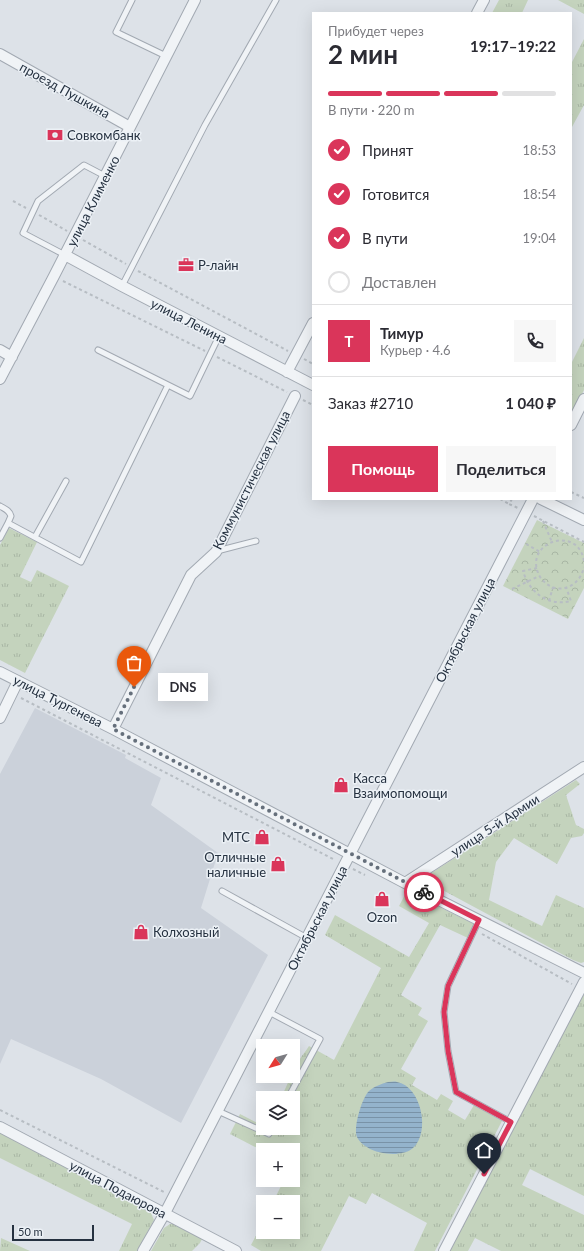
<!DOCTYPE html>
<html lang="ru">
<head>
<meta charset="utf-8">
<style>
  :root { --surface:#fff; --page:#f7f7f7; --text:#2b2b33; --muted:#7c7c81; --line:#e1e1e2; --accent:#da355a }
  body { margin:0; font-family:Lato,sans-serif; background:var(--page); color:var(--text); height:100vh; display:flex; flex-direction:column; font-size:15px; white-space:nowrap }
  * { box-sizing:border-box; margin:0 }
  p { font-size:13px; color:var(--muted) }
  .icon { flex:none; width:22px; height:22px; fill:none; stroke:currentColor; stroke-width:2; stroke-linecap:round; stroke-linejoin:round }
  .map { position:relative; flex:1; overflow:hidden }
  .details { position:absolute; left:312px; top:12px; width:260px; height:488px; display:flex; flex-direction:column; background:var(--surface); border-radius:0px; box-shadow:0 4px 16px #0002 }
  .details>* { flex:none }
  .needle { width:26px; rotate:233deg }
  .controls { position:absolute; left:256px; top:1039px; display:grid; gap:8px }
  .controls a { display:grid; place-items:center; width:44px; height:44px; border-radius:0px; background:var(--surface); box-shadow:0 4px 16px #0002; font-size:20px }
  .scale { position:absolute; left:12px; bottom:10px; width:82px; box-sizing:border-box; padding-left:4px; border:2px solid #253140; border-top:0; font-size:11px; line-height:14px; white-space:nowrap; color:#253140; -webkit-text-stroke:3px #ecf1f6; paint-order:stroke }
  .pin { position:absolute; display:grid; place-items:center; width:34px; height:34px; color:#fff; margin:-41px -17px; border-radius:50% 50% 50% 0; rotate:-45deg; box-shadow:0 0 4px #0007 }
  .pin .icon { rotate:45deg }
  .courier { position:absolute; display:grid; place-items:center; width:40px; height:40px; margin:-20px; border:3px solid #da355a; border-radius:50%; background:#fff; color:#222; box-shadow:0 1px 5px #0007 }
  .bubble { position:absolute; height:28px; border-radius:0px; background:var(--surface); box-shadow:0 4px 16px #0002; font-size:13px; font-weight:700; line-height:28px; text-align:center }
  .summary em { font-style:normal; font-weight:700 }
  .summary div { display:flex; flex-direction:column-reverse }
  .summary { display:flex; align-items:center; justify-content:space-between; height:68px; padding:0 16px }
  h1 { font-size:26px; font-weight:700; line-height:30px }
  .bar { display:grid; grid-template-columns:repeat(4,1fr); gap:6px 4px; align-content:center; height:48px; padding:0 16px }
  .bar i { height:5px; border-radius:3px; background:var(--line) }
  .bar .current { background:var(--accent) }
  .bar p { grid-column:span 4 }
  .line { display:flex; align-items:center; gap:10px; padding:0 16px; border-top:1px solid var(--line) }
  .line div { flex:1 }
  .round { display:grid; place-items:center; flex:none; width:42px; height:42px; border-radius:0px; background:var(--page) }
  ol { padding:0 16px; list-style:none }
  li { display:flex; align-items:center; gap:12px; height:44px }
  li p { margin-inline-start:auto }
  li .icon { padding:4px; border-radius:50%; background:var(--accent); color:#fff; stroke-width:4 }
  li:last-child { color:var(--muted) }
  li i { width:22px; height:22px; border:2px solid var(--line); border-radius:50% }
  .action { display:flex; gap:8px; margin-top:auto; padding:8px 16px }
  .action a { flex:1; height:46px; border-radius:0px; background:var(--accent); color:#fff; font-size:16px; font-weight:700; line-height:46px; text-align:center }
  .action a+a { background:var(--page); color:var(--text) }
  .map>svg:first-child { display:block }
</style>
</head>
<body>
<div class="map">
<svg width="584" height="1251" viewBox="0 0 584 1251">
  <defs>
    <pattern id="grass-tufts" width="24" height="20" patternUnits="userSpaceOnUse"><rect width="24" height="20" fill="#c4d3bd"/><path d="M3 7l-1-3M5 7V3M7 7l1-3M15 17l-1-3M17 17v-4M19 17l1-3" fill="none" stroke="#a8b6a4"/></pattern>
    <pattern id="park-crowns" width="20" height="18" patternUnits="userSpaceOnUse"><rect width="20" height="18" fill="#c4d3bd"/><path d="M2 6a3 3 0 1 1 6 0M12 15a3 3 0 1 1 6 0" fill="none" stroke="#a8b6a4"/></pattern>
    <pattern id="water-rules" width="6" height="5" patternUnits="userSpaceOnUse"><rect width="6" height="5" fill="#94b3cc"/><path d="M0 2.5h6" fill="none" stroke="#7992a7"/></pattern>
  </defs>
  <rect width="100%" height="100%" fill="#dde2e8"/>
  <!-- built -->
  <path fill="#cbd1da" d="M 35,708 L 126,755 L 125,758 L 161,778 L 151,805 L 218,853 L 201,908 L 268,955 L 181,1123 L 101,1079 L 11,1039 L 0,1064 L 0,774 Z"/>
  <!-- grass -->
  <path fill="url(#grass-tufts)" d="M 499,0 L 528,0 L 522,13 L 492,13 Z
    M 558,0 L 584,0 L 584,14 Z
    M 584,39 L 584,105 L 572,127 L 571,126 L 571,64 Z
    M 584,338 L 584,390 L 571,416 L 571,364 Z
    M 9,528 L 37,542 L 20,577 L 31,582 L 37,570 L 69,586 L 25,673 L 0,660 L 0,545 Z
    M 576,780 L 580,784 L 566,795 L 576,825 L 584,829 L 584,833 L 582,836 L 571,838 L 557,864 L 514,838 L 496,862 L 489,900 L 542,926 L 556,895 L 584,908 L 584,962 L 581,963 L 573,960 L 422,879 Z
    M 407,891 L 474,924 L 468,938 L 440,925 L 401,995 L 422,1008 L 418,1015 L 428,1021 L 401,1069 L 416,1078 L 412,1085 L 437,1100 L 441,1094 L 453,1101 L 448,1110 L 465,1120 L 474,1105 L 502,1121 L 435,1251 L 414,1251 L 427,1223 L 372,1193 L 366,1204 L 349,1196 L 321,1251 L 261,1251 L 251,1245 L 263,1222 L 263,1232 L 293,1232 L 293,1202 L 273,1202 L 284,1180 L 293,1180 L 293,1150 L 263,1151 L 230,1134 L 240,1114 L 263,1126 L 263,1128 L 293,1128 L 293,1098 L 281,1098 L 291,1076 L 293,1076 C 293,1066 304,1054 309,1046 L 334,1060 L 381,968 L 325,935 L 335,915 L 409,957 L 429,923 L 399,906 Z
    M 584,991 L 584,1196 L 530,1169 L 522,1185 L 584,1215 L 584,1251 L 501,1251 L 475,1238 L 468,1251 L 448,1251 Z
    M 0,1131 L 91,1179 L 151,1213 L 154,1220 L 137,1251 L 119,1251 L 132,1224 L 0,1158 Z
    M 170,1224 L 174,1224 L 202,1239 L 200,1243 L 192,1251 L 151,1251 L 164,1228 Z
    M 1,1238 L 30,1251 L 0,1251 Z"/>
  <!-- park -->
  <path fill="url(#park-crowns)" d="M 537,520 L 584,543 L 584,588 L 568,619 L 503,586 Z"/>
  <!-- water -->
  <path fill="url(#water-rules)" d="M 388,1082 C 391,1082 394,1081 397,1082 C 421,1086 431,1132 413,1148 C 409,1152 402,1153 396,1154 C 388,1154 378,1153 370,1149 C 365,1146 359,1142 357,1137 C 353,1127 362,1098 369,1091 C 375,1086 381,1084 388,1082 Z"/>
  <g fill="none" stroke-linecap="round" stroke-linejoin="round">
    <defs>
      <path id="lane" d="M 132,0 L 116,32 L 166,56
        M 65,255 L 23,233 L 38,201 L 84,165 L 105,176
        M 122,286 L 205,125 L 276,0
        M 98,350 L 190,396 L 219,336
        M 0,506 C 5,509 9,510 11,516 L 8,523
        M 35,537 L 66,481
        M 0,538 L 8,523 L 81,562 L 168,385
        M 217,551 L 256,541
        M 222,891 L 307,938
        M 479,920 L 448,986 L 444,1012 L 448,1051 L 456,1092 L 511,1122
        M 269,1012 L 320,1039 L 288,1098
        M 218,1111 L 269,1134 L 272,1128"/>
      <path id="street" d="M 477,13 L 484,0
        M 0,54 L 130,127
        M 65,255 L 122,286 L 313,385
        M 0,350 L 12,357
        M 287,372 L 313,323
        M 0,379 L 54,276 L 195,0
        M 571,425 L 584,399
        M 541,499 L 584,520
        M 0,672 L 113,729 L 405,883 L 584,973
        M 0,718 L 18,681
        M 113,729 L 191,575 L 216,552 L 295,396
        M 405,883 L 584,767
        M 0,1127 L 236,1251
        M 143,1251 L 165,1213 L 533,499
        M 444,1251 L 584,982"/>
    </defs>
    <!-- lane casing -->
    <use href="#lane" stroke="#a2a9b2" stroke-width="7"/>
    <!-- street casing -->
    <use href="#street" stroke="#a2a9b2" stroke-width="12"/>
    <!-- path -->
    <path stroke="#b7bdc3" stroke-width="2" stroke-dasharray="3 3" stroke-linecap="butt" d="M 13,201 L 26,208
      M 39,215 L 67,231
      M 83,240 L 126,264
      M 138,271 L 288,351
      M 63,281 L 205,351
      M 217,357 L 287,392
      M 304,359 L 313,364
      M 303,400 L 313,405
      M 571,492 L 584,498
      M 500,499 L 509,504
      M 512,499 L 509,504 L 518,508
      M 534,516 L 584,542
      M 543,521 L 552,542
      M 526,544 L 540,552
      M 584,561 C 578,524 523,542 539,575 C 542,581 548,586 555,588 C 569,591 581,581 584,567
      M 537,568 L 523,571 C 529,592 548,607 571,601 L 566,587
      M 512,589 L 539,576
      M 549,601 L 553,587
      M 21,698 L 335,860
      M 353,869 L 365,875
      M 482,934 L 572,984
      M 0,1110 L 164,1192 L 165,1191"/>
    <!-- lane -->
    <use href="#lane" stroke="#f0f3f6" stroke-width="5"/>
    <!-- street -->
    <use href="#street" stroke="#f0f3f6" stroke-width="10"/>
  </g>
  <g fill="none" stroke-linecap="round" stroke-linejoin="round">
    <!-- done -->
    <path stroke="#656f7b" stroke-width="4" stroke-dasharray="0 7.2" d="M 134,687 L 113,729 L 424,892"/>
    <!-- route -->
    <path stroke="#da355a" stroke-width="5" d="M 424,892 L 479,920 L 448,986 L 444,1012 L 448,1051 L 456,1092 L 511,1122 L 484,1174"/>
  </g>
  <!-- icons -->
  <defs>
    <symbol id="bank-bare" viewBox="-9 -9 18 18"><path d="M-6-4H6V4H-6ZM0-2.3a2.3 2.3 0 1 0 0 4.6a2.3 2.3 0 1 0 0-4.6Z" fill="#da355a" stroke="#ecf1f6" stroke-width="2.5" paint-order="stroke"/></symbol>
    <symbol id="office-bare" viewBox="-9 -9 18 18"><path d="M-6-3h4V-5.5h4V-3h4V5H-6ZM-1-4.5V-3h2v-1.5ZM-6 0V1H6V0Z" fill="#da355a" stroke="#ecf1f6" stroke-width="2.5" paint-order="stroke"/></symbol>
    <symbol id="shop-bare" viewBox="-9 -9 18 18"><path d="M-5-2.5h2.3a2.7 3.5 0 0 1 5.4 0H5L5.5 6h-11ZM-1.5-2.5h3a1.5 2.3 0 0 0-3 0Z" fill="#da355a" stroke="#ecf1f6" stroke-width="2.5" paint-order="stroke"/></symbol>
  </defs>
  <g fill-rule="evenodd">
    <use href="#bank-bare" x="44" y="124" width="22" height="22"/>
    <use href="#office-bare" x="175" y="254" width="22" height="22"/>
    <use href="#shop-bare" x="330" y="774" width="22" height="22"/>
    <use href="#shop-bare" x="251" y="826" width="22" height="22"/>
    <use href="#shop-bare" x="267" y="853" width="22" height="22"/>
    <use href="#shop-bare" x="371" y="888" width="22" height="22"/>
    <use href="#shop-bare" x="130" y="921" width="22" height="22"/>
  </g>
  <g text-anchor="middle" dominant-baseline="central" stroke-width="3" stroke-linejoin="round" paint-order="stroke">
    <!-- street labels -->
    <g font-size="13" fill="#253140" stroke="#ecf1f6">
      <text transform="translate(65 90) rotate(29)">проезд Пушкина</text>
      <text transform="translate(93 201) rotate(-63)">улица Клименко</text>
      <text transform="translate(189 321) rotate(27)">улица Ленина</text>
      <text transform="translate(251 480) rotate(-63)">Коммунистическая улица</text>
      <text transform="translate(465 630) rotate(-63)">Октябрьская улица</text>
      <text transform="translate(58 701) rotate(27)">улица Тургенева</text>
      <text transform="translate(495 825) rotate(-33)">улица 5-й Армии</text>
      <text transform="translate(317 918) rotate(-63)">Октябрьская улица</text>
      <text transform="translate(118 1189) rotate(28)">улица Подаюрова</text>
    </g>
    <!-- poi labels -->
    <g font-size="13" fill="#253140" stroke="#ecf1f6" text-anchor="start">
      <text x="67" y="135">Совкомбанк</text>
      <text x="198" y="265">Р-лайн</text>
      <text x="353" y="778">Касса<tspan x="353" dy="15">Взаимопомощи</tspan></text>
      <text x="250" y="837" text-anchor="end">МТС</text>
      <text x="266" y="857" text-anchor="end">Отличные<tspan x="266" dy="15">наличные</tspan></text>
      <text x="382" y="917" text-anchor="middle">Ozon</text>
      <text x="153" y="932">Колхозный</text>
    </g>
  </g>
</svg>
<div class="controls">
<a><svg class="needle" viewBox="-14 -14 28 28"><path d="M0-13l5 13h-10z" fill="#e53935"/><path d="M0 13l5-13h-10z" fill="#7c7c81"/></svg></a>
<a><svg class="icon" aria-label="layers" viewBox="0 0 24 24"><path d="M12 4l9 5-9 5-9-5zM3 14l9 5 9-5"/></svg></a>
<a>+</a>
<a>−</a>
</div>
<div class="scale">50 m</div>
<div class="pin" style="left:134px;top:687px;background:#ea580c"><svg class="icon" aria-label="bag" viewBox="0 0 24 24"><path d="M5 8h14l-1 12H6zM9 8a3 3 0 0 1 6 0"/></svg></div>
<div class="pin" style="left:484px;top:1174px;background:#1f2937"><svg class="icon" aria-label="home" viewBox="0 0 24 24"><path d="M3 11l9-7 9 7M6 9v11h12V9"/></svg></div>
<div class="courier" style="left:424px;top:892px"><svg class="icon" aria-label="bike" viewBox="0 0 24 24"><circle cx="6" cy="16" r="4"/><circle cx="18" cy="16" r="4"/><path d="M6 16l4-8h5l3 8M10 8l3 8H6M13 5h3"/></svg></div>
<div class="bubble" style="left:158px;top:673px;width:50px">DNS</div>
<section class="details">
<div class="summary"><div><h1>2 мин</h1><p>Прибудет через</p></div><em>19:17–19:22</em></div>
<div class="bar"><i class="current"></i><i class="current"></i><i class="current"></i><i></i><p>В пути · 220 m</p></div>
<ol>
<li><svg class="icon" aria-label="check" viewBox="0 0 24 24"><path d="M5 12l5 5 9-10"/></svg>Принят<p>18:53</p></li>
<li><svg class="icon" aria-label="check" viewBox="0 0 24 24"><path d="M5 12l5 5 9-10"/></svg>Готовится<p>18:54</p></li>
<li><svg class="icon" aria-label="check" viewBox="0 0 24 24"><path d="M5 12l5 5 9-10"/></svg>В пути<p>19:04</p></li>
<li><i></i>Доставлен</li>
</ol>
<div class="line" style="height:72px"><b class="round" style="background:var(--accent);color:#fff">Т</b><div><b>Тимур</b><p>Курьер · 4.6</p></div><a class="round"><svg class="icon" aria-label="phone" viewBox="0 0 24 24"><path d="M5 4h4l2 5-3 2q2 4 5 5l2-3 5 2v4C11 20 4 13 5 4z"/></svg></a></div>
<div class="line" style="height:52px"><div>Заказ #2710</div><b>1 040 ₽</b></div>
<div class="action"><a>Помощь</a><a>Поделиться</a></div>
</section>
</div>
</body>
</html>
